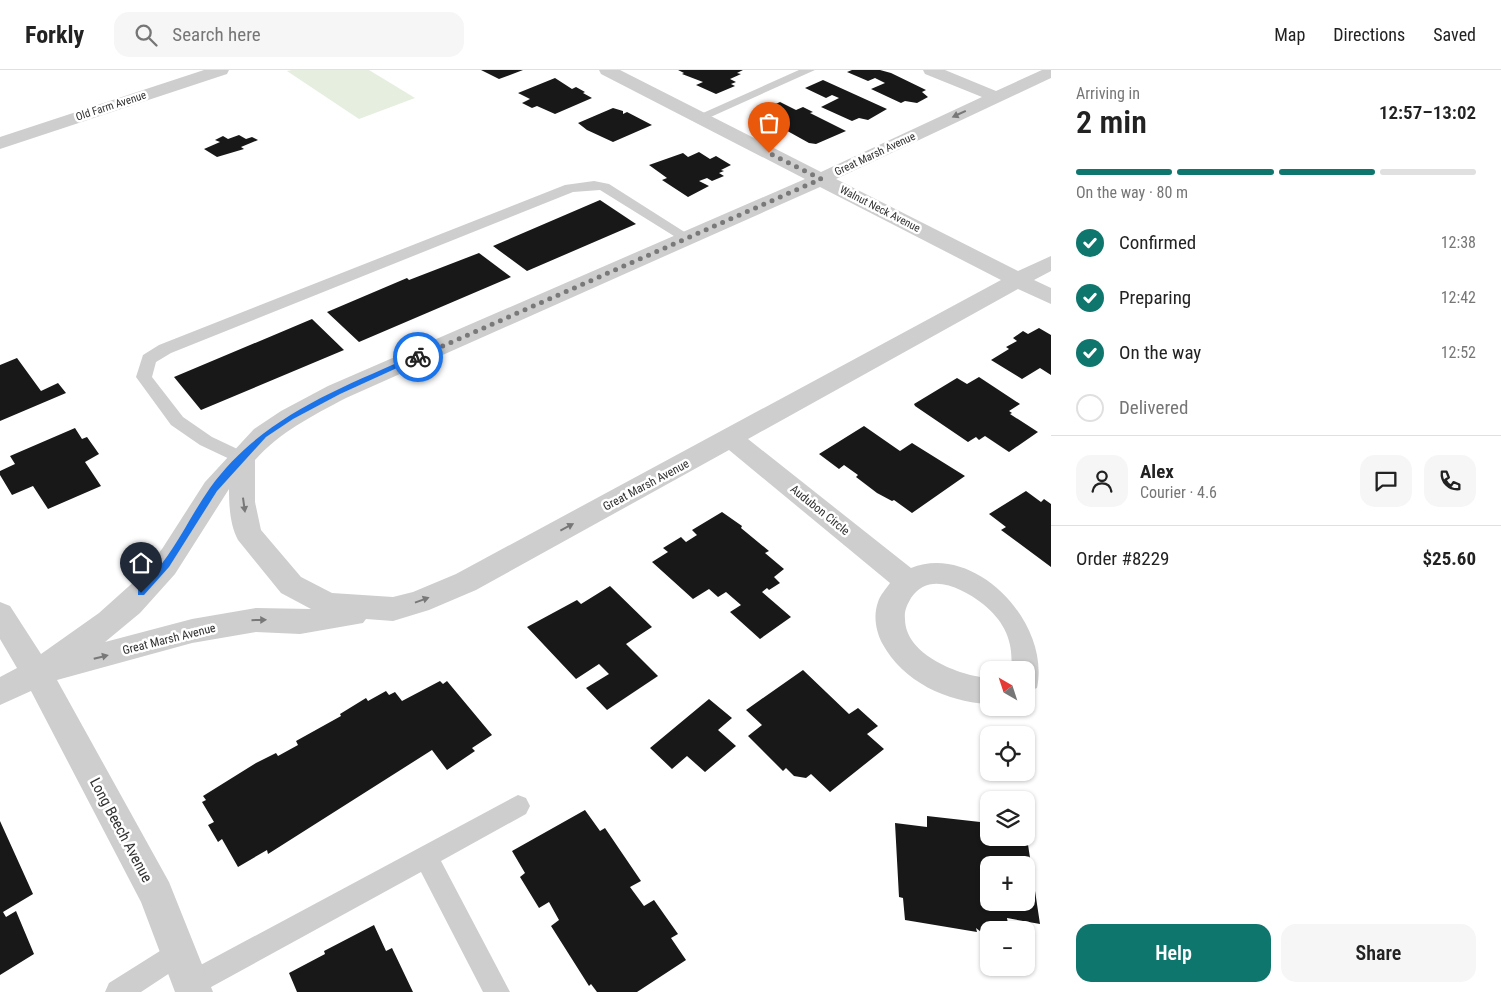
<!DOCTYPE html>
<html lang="en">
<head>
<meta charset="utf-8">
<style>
  :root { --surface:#fff; --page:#f6f6f6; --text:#222; --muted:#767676; --line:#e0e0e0; --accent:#0f766e }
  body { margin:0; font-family:"Roboto Condensed",sans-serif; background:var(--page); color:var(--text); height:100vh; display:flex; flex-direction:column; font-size:19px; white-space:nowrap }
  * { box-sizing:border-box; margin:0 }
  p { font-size:16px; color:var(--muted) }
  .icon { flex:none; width:28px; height:28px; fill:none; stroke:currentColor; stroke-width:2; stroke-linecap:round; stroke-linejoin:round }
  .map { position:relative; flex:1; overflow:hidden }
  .drawer { display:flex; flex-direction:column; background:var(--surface); width:450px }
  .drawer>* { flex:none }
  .needle { width:32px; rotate:321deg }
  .fabs { position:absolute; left:980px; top:591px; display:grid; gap:10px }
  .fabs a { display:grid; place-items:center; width:55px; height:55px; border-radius:10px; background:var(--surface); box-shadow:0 1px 4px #0004; font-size:25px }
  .pin { position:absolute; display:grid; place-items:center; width:42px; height:42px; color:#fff; margin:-51px -21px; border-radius:50% 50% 50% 0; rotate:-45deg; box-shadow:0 0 5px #0007 }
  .pin .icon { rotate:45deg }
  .courier { position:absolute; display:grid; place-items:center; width:50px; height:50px; margin:-25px; border:4px solid #1a73e8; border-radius:50%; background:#fff; color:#222; box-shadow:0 1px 6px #0007 }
  .head em { font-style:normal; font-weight:600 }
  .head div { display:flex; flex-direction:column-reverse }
  .head { display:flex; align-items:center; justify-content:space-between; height:85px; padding:0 25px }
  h1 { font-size:32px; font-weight:600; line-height:38px }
  .bar { display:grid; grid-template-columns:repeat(4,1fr); gap:8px 5px; align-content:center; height:60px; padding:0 25px }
  .bar i { height:6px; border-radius:4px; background:var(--line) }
  .bar .current { background:var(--accent) }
  .bar p { grid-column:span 4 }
  .line { display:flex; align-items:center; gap:12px; padding:0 25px; border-top:1px solid var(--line) }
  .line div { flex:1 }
  .round { display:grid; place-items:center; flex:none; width:52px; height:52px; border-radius:15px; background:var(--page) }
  ol { padding:0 25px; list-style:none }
  li { display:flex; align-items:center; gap:15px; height:55px }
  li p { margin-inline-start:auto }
  li .icon { padding:5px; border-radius:50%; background:var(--accent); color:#fff; stroke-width:4 }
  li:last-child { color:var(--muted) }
  li i { width:28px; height:28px; border:2px solid var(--line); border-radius:50% }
  .cta { display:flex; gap:10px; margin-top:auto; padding:10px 25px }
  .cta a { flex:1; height:58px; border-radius:15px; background:var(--accent); color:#fff; font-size:20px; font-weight:600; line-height:58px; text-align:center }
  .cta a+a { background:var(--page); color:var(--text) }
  header { display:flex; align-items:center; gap:30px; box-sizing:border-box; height:70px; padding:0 25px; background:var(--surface); border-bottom:1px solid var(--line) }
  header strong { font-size:24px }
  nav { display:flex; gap:28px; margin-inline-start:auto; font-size:18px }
  .search { width:350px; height:45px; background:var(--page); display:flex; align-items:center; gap:12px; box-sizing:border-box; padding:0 18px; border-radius:15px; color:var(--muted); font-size:19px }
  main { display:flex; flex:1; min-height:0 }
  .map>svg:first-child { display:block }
</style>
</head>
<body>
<header>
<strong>Forkly</strong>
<div class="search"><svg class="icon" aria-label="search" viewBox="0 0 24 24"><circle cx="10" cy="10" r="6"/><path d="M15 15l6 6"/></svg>Search here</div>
<nav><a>Map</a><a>Directions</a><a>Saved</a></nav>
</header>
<main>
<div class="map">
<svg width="1051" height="922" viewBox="0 0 1051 922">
  <rect width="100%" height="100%" fill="#fff"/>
  <!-- green -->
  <path fill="#e6eee0" d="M 292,0 L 369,0 L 415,28 L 359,49 L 287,1 Z"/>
  <!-- building -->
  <path fill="#181818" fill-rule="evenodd" d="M 481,0 L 523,0 L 499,9 Z
    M 678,0 L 743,0 L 737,3 L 741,4 L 730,9 L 736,12 L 731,14 L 735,16 L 716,24 L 696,15 L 703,12 L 682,4 L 684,3 Z
    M 852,0 L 880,0 L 891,3 L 926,20 L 922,22 L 928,27 L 917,33 L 905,31 L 901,33 L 871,19 L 885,13 L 875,8 L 868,11 L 847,2 Z
    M 555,8 L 572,19 L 576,17 L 585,22 L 583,23 L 592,28 L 555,44 L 537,36 L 532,38 L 522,33 L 530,29 L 518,23 Z
    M 823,10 L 887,39 L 868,50 L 859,48 L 852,51 L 821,37 L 839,28 L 832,25 L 826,28 L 805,18 Z
    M 780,32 L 796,40 L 803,37 L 813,42 L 810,43 L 846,61 L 816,74 L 809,73 L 782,58 L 790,55 L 762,40 Z
    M 613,38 L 623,41 L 623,44 L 627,42 L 652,55 L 613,72 L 587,60 L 578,53 Z
    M 239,65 L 246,69 L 252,67 L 258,70 L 241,77 L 244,79 L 217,87 L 204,79 L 220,72 L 215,70 L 223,66 L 228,69 Z
    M 699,82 L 710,89 L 716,86 L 731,95 L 721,100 L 724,101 L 719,103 L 724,106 L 712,111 L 707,108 L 699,111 L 709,116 L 688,127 L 662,110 L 667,108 L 649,95 L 683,83 L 688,87 Z
    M 600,130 L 636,154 L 527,201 L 493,176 Z
    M 479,183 L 511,207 L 359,272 L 327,242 L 407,208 L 409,210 Z
    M 312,249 L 344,280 L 201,340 L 174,307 Z
    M 1039,258 L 1051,265 L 1051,305 L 1040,298 L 1022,309 L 991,290 L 1009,279 L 1006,277 L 1017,271 L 1013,268 L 1023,261 L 1028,264 Z
    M 17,288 L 41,321 L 58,313 L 66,323 L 0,351 L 0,295 Z
    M 979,307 L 1020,334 L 1009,341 L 1012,343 L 1010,344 L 1038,362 L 1009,382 L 985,366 L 979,370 L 976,367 L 968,372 L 915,336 L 914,334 L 957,308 L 967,314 Z
    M 864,356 L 900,381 L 912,373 L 965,406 L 912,443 L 894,430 L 892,431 L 877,423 L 856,407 L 858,405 L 844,395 L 839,399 L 819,384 Z
    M 75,358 L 82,369 L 87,367 L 99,384 L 85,392 L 101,416 L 48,439 L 33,416 L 12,425 L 0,405 L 0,401 L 15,394 L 10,386 Z
    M 1026,421 L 1041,432 L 1044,429 L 1051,434 L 1051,497 L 1001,460 L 1006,457 L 989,444 Z
    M 722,442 L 742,456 L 741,458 L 769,481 L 765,483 L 784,499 L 774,507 L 780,513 L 769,520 L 767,518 L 762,522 L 791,547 L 760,569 L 730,542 L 741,535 L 726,522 L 718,527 L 709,519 L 693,529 L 652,492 L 668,482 L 663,478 L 681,467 L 686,472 L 697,465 L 692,460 Z
    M 610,516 L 652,557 L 626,574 L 658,606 L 607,640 L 586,618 L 609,604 L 599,594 L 576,609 L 527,557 L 577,530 L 581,534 Z
    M 803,600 L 849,644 L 858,638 L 878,656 L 867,664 L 884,679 L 830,722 L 811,704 L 806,708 L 794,706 L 786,698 L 783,701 L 748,666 L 762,655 L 746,640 Z
    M 440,611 L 443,614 L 447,611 L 492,665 L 472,678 L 475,681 L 447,700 L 432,680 L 268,784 L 267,780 L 238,797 L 222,769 L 218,772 L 208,755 L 214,752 L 202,732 L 206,730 L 203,726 L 256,693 L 276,683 L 278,686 L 298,675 L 296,671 L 341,646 L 340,644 L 366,628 L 368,631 L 386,621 L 389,625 L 395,622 L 402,631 Z
    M 709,629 L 732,648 L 718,660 L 736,676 L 705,702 L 687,686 L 672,699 L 650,678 Z
    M 585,740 L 600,761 L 605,758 L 641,811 L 630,817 L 644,836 L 654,830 L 678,864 L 671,868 L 686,890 L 637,922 L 597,922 L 591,914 L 589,916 L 551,856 L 559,850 L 549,832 L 539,838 L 520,807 L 525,803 L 512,781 Z
    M 927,746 L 989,753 L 989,768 L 1027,768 L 1040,854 L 1007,848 L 1009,859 L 989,860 L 989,864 L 981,862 L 976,858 L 977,862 L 905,850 L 903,828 L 899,827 L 895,753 L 927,757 ZM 989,795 L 1026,795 L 1026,832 L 989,832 Z
    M 0,751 L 33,824 L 3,842 L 6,847 L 16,841 L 34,884 L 0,905 Z
    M 374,855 L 386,881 L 392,878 L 413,922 L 297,922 L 289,903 L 325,884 L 324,881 Z"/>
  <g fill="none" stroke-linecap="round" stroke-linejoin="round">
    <!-- lane -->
    <path fill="#cecece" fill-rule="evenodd" d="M 799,0 L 815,0 L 704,50 L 700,51 L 694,47 Z
      M 594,111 L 609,114 L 694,168 L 687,172 L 682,171 L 600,120 L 573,122 L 171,283 L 156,292 L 152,307 L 183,347 L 212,367 L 248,384 L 251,388 L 248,392 L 242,394 L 236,392 L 200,375 L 171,355 L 136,307 L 143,285 L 159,275 L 565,115 Z
      M 518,725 L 526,728 L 530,736 L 526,744 L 441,791 L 510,922 L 483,922 L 421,802 L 202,922 L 181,922 L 178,914 L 182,905 Z
      M 179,869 L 188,873 L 192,882 L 188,891 L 141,922 L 105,922 L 109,913 Z"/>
    <!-- street -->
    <path fill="#cecece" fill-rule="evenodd" d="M 204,0 L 229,0 L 227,4 L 0,79 L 0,67 Z
      M 599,0 L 620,0 L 821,102 L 982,27 L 925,4 L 923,0 L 945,0 L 996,21 L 1042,0 L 1051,0 L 1051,8 L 836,109 L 1018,201 L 1051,186 L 1051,201 L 1034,210 L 1051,218 L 1051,234 L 1018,219 L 748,369 L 911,498 C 974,472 1051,552 1037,618 L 1026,622 L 1026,600 L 1011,600 C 1014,572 1005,552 983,534 C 962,518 929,501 911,528 C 907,535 904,541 905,549 C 905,585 960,606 989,608 L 989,634 C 947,632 903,612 882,573 C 876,561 873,546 878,532 C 880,525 886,519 890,513 L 729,380 L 476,520 L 429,540 L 393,551 L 366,549 L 363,553 L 300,564 L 256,562 L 192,573 L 57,610 L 169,812 L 213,922 L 175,922 L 141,832 L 31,621 L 0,635 L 0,607 L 17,598 L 0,569 L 0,532 L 10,536 L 41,584 L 99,543 L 138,508 L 162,479 L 205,412 L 254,359 L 281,341 L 328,316 L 805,109 L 601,4 ZM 820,117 L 1001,210 L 456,504 L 413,522 L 393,527 L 332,523 L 301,507 L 261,460 L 255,432 L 255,390 C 280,362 312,346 346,328 ZM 229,419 C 229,436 230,455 238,470 L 281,523 L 311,539 L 256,538 L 192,549 L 105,572 L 140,543 L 175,504 Z"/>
  </g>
  <!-- one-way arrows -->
  <defs><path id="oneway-solid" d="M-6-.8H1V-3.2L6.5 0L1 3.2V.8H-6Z" transform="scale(1.25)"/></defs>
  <g fill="#787878">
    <use href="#oneway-solid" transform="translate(959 44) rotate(155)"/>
    <use href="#oneway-solid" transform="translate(244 435) rotate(82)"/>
    <use href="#oneway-solid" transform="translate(567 457) rotate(-28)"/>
    <use href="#oneway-solid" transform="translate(422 530) rotate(-20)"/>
    <use href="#oneway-solid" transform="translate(259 550) rotate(-1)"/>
    <use href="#oneway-solid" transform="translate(101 587) rotate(-14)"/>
  </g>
  <!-- route -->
  <path fill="#1a73e8" d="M 415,285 L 421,287 L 340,324 L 293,349 L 266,367 L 217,421 L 169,497 L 144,525 L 138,525 L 138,520 C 146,511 156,502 163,492 C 181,468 193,442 210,418 C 261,347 339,319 415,285 Z"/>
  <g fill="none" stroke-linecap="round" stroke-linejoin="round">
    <!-- done -->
    <path stroke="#797979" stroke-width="5" stroke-dasharray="0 9" d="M 418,287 L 821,109 L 769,83"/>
  </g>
  <g text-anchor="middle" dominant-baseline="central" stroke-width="5" stroke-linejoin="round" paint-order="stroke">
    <!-- far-street labels -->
    <g font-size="11" fill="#313131" stroke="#fff">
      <text transform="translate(111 36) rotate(-18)">Old Farm Avenue</text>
      <text transform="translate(875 84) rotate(-25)">Great Marsh Avenue</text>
      <text transform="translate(880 139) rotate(27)">Walnut Neck Avenue</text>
    </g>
    <!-- street labels -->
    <g font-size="12" fill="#313131" stroke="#fff">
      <text transform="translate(646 415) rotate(-28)">Great Marsh Avenue</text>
      <text transform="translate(820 440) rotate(39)">Audubon Circle</text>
      <text transform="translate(169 569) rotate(-14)">Great Marsh Avenue</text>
    </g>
    <!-- near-street labels -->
    <g font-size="15" fill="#313131" stroke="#fff">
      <text transform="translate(121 760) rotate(62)">Long Beech Avenue</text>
    </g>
  </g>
</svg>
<div class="fabs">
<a><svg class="needle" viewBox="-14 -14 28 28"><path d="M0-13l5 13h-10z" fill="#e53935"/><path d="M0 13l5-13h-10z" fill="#767676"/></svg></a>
<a><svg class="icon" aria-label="locate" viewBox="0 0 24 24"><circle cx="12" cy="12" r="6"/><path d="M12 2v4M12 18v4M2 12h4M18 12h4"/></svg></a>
<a><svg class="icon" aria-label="layers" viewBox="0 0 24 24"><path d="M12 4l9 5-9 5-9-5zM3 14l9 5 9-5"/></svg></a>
<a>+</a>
<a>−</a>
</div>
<div class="pin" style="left:769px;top:83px;background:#ea580c"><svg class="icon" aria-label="bag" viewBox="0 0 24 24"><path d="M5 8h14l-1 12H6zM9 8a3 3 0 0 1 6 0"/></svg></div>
<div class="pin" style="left:141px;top:523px;background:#1f2937"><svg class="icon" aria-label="home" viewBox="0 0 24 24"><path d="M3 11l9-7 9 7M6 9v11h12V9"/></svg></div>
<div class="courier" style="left:418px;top:287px"><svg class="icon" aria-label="bike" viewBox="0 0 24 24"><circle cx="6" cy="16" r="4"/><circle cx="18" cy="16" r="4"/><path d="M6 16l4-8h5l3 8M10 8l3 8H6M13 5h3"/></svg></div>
</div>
<section class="drawer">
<div class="head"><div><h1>2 min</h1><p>Arriving in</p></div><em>12:57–13:02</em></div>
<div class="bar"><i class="current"></i><i class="current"></i><i class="current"></i><i></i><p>On the way · 80 m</p></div>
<ol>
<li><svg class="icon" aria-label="check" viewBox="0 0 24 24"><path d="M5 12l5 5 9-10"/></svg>Confirmed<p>12:38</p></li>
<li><svg class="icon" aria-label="check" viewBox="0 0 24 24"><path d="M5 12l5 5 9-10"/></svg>Preparing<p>12:42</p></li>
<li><svg class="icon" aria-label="check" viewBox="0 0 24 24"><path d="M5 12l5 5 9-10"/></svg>On the way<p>12:52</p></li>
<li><i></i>Delivered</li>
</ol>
<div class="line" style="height:90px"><a class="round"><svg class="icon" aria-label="person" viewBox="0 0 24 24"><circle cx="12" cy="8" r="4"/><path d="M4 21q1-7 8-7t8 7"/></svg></a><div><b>Alex</b><p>Courier · 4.6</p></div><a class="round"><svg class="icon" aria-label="chat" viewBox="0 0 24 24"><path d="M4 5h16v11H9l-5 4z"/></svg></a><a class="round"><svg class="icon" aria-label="phone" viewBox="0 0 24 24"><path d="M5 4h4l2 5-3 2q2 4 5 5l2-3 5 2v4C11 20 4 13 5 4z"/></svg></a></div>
<div class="line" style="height:65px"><div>Order #8229</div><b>$25.60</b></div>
<div class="cta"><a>Help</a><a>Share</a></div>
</section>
</main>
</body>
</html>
